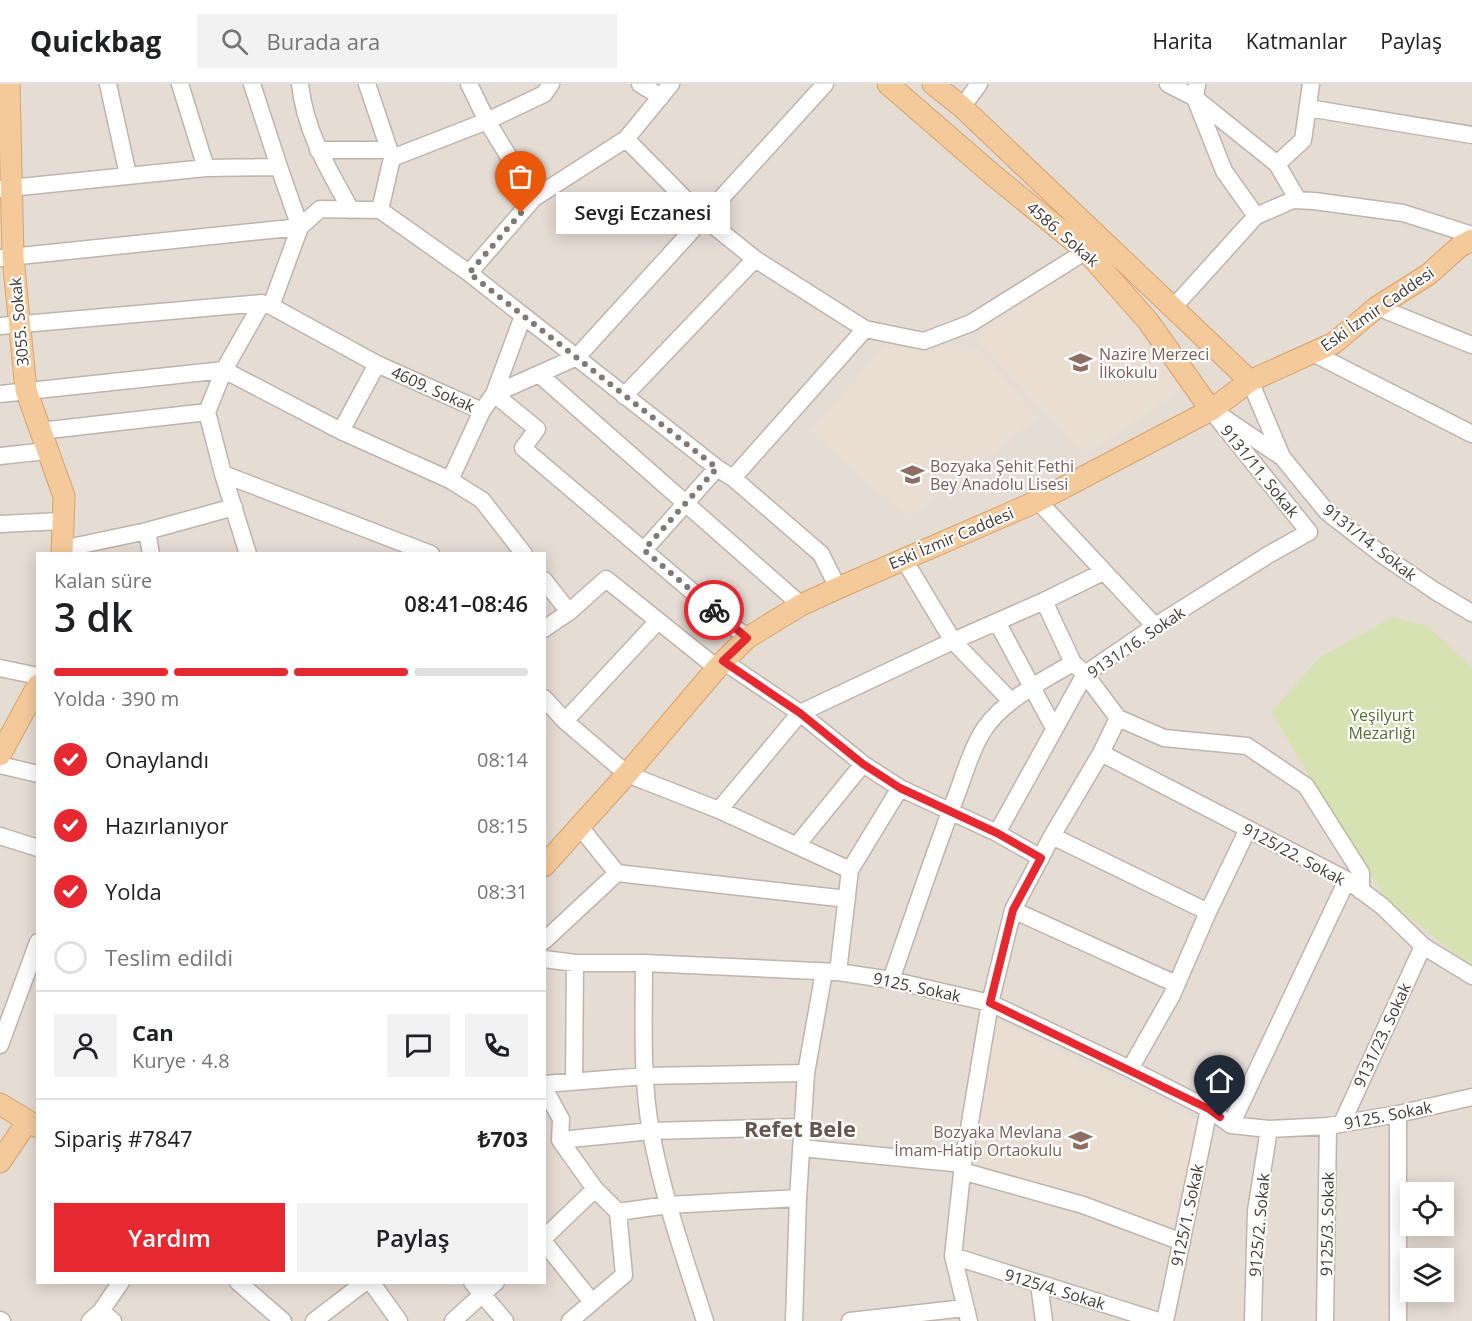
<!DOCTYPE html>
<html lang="tr">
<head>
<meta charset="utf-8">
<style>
  :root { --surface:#fff; --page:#f2f2f2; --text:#202124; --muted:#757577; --line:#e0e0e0; --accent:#e62831 }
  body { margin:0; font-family:"Open Sans",sans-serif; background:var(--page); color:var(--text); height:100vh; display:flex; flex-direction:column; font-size:22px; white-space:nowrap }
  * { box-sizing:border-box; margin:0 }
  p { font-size:20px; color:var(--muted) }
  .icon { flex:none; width:33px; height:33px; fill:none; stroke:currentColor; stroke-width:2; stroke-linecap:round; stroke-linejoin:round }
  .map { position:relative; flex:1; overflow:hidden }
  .details { position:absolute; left:36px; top:468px; width:510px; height:732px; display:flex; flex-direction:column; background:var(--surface); border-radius:0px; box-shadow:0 3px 15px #0003 }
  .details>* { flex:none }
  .buttons { position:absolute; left:1400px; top:1098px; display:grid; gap:12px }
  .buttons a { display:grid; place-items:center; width:54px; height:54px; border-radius:0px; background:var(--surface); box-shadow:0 3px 15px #0003; font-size:30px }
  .pin { position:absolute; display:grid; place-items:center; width:51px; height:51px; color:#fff; margin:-62px -26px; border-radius:50% 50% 50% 0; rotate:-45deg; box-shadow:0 0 6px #0007 }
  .pin .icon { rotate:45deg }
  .courier { position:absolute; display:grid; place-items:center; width:60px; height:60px; margin:-30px; border:4px solid #e62831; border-radius:50%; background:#fff; color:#222; box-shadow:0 2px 8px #0007 }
  .bubble { position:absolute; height:42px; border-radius:0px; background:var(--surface); box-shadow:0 3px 15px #0003; font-size:20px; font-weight:600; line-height:42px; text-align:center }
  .summary em { font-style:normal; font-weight:600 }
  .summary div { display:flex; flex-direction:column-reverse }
  .summary { display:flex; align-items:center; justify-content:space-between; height:102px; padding:0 18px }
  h1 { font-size:39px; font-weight:600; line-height:45px }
  .bar { display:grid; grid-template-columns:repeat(4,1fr); gap:9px 6px; align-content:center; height:72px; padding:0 18px }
  .bar i { height:8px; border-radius:4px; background:var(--line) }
  .bar .active { background:var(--accent) }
  .bar p { grid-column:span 4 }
  .line { display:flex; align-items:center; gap:15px; padding:0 18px; border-top:2px solid var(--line) }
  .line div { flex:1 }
  .round { display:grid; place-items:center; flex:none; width:63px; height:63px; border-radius:0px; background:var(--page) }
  ol { padding:0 18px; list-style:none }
  li { display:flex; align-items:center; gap:18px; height:66px }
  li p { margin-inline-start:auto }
  li .icon { padding:6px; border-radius:50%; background:var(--accent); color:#fff; stroke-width:4 }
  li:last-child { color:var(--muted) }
  li i { width:33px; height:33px; border:3px solid var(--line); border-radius:50% }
  .primary-button { display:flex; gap:12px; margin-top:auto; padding:12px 18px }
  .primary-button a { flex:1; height:69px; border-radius:0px; background:var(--accent); color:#fff; font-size:24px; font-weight:600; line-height:69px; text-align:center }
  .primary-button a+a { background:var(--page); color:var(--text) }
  header { display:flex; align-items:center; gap:36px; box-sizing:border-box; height:84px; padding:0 30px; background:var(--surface); border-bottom:2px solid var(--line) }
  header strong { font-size:28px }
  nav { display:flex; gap:33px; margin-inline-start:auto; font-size:21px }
  .search { width:420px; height:54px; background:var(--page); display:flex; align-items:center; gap:15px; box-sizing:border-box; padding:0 21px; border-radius:0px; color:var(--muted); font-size:22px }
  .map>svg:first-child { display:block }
</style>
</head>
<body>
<header>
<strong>Quickbag</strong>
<div class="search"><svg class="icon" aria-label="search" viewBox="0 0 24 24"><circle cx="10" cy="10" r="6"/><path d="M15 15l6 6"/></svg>Burada ara</div>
<nav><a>Harita</a><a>Katmanlar</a><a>Paylaş</a></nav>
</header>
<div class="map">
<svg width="1472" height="1237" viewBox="0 0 1472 1237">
  <rect width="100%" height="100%" fill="#f1ece6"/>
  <!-- residential -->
  <path fill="#e5dcd4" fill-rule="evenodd" d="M 0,0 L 1472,0 L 1472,1237 L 0,1237 ZM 38,470 L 544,470 L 544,1198 L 38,1198 ZM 1410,1108 L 1443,1108 L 1443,1142 L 1410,1142 ZM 1410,1174 L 1443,1174 L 1443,1208 L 1410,1208 Z"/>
  <!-- education -->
  <path fill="#e9ded1" d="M 1082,175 L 1182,305 L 1085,370 L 975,254 Z
    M 887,260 L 981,267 L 1037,334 L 909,434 L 810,347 Z
    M 989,932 L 1198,1037 L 1171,1148 L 1093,1115 L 964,1077 Z"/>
  <!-- green -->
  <path fill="#d6e2b2" d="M 1392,533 L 1427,542 L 1472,583 L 1472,879 L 1458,872 L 1388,816 L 1348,760 L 1272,628 L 1319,574 Z"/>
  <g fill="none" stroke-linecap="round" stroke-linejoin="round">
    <defs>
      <path id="minor" d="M 108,0 L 128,91
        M 180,0 L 206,84
        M 252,0 L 279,83
        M 300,0 C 305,47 328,85 351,126
        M 367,0 L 392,74 L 380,126
        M 469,0 L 487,37 L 534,114
        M 640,0 L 661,13
        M 1168,0 L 1195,14 L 1277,80 L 1298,116
        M 1197,0 L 1195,14 L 1224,87 L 1256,132
        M 962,23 L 979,0
        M 1308,24 L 1472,51
        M 626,55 L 704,134 L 755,175 L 865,245 L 924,257 L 971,239 L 1086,167
        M 318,66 L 389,66
        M 392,74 L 487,37 L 544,10 L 551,0
        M 1277,80 L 1303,56 L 1311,0
        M 0,105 L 206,84 L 279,83 L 300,143 L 320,125 L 380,126 L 469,189 L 717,384 L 733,394 L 821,470 L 838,504
        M 0,174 L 300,143 L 271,222
        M 469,189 L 534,114 L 626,55 L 671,0
        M 1377,223 L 1472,261
        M 1172,225 L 1256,132 L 1293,116 L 1314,117 L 1403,129 L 1472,151
        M 523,232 L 494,310 L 537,345 L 523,364 L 747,554
        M 0,242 L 262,219
        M 1313,269 L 1472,350
        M 540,291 L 801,521
        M 1250,297 L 1282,373 L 1327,428 L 1381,470 L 1435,507 L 1472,529
        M 0,310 L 224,286 L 341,347 L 450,396 L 482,416 L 524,470
        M 624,312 L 755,175
        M 1224,334 L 1282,373
        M 40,347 L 207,328
        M 341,347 L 377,280
        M 0,372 L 47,367
        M 223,390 L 431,470
        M 733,394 L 865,245
        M 450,396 L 482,327
        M 1038,417 L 1155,542
        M 0,440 L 62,437
        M 147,447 L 151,470
        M 62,465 L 147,447 L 234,423
        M 644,466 L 717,384
        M 248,470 L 223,390 L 207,328 L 224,286 L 262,219 L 271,222 L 377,280 L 482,327 L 494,310 L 577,273 L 825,0
        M 903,474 L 953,557 L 1011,617
        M 544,496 L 569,528
        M 1044,517 L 1073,579 L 1085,590 L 1118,634 L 1164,654 L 1247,662 L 1306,702 L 1361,789 L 1361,807
        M 997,538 L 1054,644
        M 544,545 L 569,528 L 606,495 L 717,584
        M 723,577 L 800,629 L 863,680 L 900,704 L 997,749 L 1041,774
        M 0,584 L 38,592
        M 544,614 L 565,637 L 627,690 L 719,726 L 850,786
        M 565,637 L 658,537
        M 1101,669 L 1347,796 L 1382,822 L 1423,862 L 1472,892
        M 0,681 L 38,690
        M 719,726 L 800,629 L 953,557 L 1044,517 L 1103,488
        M 580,743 L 617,789 L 847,815
        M 997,749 L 1085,590 L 1155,542 L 1268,471 L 1309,448 L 1211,326
        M 0,752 L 38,764
        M 1052,752 L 1208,828
        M 797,761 L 863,680
        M 1013,826 L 1176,900
        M 544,857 L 617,789
        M 544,875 L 575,879 L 644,879 L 838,888 L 891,896 L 990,919 L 1130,985 L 1209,1025 L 1231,1041 L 1269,1045 L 1328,1042 L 1398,1030 L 1472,1013
        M 644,879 C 644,935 641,993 651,1048 C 663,1113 685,1175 705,1237
        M 838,888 L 850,786 L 900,704
        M 891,896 C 912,836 932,775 955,715 C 964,692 971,665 985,644 C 1003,617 1045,595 1073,579
        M 0,961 L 38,858
        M 1130,985 L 1172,911 L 1208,828 L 1248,745
        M 574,997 L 575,879
        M 544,1000 L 645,992 L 806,989
        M 544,1004 L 561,1035 L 560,1056 L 595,1105 L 618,1128 L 668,1121 L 798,1114 L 794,1237
        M 1342,1039 L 1423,862
        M 1231,1041 L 1347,796
        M 560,1056 L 651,1047 L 802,1043
        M 801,1064 L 963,1080
        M 962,1087 L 1083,1121 L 1182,1158
        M 798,1114 L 806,989 L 824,888
        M 544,1154 L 595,1105
        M 544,1158 L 592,1218
        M 953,1172 L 1158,1237
        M 238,1198 L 283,1237
        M 371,1198 L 399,1237
        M 472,1198 L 505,1237
        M 1039,1200 L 1044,1237
        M 101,1227 L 113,1237
        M 0,1236 L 2,1237
        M 90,1237 L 101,1227 L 121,1198
        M 314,1237 L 365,1198
        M 453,1237 L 496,1198
        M 570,1237 L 624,1191 L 618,1128
        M 850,1237 L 965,1224
        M 969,1237 L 953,1172 L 963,1080 L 990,919 L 1013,826 L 1052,752 L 1101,669 L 1118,634
        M 1165,1237 L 1209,1025
        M 1253,1237 L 1256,1127 L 1269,1045
        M 1325,1237 L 1328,1042
        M 1398,1237 L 1398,1030"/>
      <path id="major" d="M 9,0 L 13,173 L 26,306 L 64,412 L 62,470
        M 888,0 L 993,91 L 1086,167 L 1148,237 L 1211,326
        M 933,0 L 962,23 L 1250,297
        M 0,671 L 38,601
        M 544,782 L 627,690 L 717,584 L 747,554 L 801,521 L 838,504 L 1038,417 L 1211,326 L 1250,297 L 1334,259 L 1377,223 L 1429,190 L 1459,163 L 1472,156
        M 0,1020 L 38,1043
        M 0,1078 L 27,1038"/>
    </defs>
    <!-- minor casing -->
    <use href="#minor" stroke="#bfb4ac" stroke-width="19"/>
    <!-- major casing -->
    <use href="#major" stroke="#d8a36d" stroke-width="23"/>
    <!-- minor -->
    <use href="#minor" stroke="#fff" stroke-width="16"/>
    <!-- major -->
    <use href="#major" stroke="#f5ca9b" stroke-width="21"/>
  </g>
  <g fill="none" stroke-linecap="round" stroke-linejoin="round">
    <!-- done -->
    <path stroke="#807974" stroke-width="6" stroke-dasharray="0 10.8" d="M 521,129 L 469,189 L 717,384 L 644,466 L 714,526"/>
    <!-- route -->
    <path stroke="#e62831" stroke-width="8" d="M 714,526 L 747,554 L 723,577 L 800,629 L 863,680 L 900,704 L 997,749 L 1041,774 L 1013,826 L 990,919 L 1209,1025 L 1220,1033"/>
  </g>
  <!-- icons -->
  <defs>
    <symbol id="school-bare" viewBox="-9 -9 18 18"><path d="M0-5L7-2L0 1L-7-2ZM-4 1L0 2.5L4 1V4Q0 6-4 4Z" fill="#8d6e63" stroke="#fff" stroke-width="2.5" paint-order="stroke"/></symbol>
  </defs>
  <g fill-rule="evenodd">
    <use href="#school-bare" x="1064" y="262" width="33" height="33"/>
    <use href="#school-bare" x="896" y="374" width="33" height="33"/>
    <use href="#school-bare" x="1064" y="1040" width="33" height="33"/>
  </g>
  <g text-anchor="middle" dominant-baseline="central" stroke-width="4.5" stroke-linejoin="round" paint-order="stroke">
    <!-- street labels -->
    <g font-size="16" fill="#433b36" stroke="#fff">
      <text transform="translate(1063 150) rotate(41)">4586. Sokak</text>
      <text transform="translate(1377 225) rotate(-35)">Eski İzmir Caddesi</text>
      <text transform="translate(19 238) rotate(-95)">3055. Sokak</text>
      <text transform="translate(433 305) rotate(24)">4609. Sokak</text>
      <text transform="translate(1260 387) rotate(51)">9131/11. Sokak</text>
      <text transform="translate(951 454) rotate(-23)">Eski İzmir Caddesi</text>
      <text transform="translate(1370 458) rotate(38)">9131/14. Sokak</text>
      <text transform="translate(1136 558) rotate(-34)">9131/16. Sokak</text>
      <text transform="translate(1294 770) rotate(28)">9125/22. Sokak</text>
      <text transform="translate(917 903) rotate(12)">9125. Sokak</text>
      <text transform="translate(1382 951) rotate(-65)">9131/23. Sokak</text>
      <text transform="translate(1388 1031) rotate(-11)">9125. Sokak</text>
      <text transform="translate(1187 1131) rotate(-78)">9125/1. Sokak</text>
      <text transform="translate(1327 1140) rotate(-89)">9125/3. Sokak</text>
      <text transform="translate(1259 1141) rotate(-85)">9125/2. Sokak</text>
      <text transform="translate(1055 1205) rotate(17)">9125/4. Sokak</text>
    </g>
    <!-- education labels -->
    <g font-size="16" fill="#785e54" stroke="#fff" text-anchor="start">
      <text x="1099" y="270">Nazire Merzeci<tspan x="1099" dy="18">İlkokulu</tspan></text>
      <text x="930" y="382">Bozyaka Şehit Fethi<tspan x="930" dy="18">Bey Anadolu Lisesi</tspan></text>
      <text x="1062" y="1048" text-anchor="end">Bozyaka Mevlana<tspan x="1062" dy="18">İmam-Hatip Ortaokulu</tspan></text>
    </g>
    <!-- park labels -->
    <g font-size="16" fill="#546f2f" stroke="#fff">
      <text x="1382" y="631">Yeşilyurt<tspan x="1382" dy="18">Mezarlığı</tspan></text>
    </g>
    <!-- district labels -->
    <g font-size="22" font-weight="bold" fill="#65574e" stroke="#fff">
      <text x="800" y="1044">Refet Bele</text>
    </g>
  </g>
</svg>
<div class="buttons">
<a><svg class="icon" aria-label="locate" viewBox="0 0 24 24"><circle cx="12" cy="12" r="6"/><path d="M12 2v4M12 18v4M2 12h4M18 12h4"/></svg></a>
<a><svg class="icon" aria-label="layers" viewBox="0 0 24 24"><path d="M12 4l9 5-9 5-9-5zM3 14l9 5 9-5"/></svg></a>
</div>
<div class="pin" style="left:521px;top:129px;background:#ea580c"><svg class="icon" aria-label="bag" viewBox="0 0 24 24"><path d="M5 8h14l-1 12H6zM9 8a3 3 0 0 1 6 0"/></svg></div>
<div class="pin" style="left:1220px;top:1033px;background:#1f2937"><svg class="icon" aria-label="home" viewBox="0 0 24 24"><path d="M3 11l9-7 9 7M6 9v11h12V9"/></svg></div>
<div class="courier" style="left:714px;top:526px"><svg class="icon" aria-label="bike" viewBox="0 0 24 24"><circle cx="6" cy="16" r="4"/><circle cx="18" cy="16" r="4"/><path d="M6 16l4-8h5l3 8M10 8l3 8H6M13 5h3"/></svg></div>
<div class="bubble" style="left:556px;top:108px;width:174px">Sevgi Eczanesi</div>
<section class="details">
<div class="summary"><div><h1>3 dk</h1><p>Kalan süre</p></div><em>08:41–08:46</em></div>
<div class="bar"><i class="active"></i><i class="active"></i><i class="active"></i><i></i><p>Yolda · 390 m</p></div>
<ol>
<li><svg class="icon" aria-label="check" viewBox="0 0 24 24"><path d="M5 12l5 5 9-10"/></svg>Onaylandı<p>08:14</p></li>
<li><svg class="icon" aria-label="check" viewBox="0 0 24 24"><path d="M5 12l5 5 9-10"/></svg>Hazırlanıyor<p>08:15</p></li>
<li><svg class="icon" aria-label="check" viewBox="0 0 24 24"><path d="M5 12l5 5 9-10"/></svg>Yolda<p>08:31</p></li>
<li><i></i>Teslim edildi</li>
</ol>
<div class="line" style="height:108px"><a class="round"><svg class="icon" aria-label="person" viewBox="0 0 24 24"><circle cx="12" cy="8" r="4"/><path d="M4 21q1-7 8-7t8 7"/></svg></a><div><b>Can</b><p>Kurye · 4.8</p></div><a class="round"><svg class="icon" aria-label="chat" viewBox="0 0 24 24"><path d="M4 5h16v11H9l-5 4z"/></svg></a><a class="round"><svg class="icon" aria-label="phone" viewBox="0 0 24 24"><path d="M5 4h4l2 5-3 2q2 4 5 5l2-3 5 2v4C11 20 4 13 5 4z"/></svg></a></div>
<div class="line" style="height:78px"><div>Sipariş #7847</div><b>₺703</b></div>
<div class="primary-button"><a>Yardım</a><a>Paylaş</a></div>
</section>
</div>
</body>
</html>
